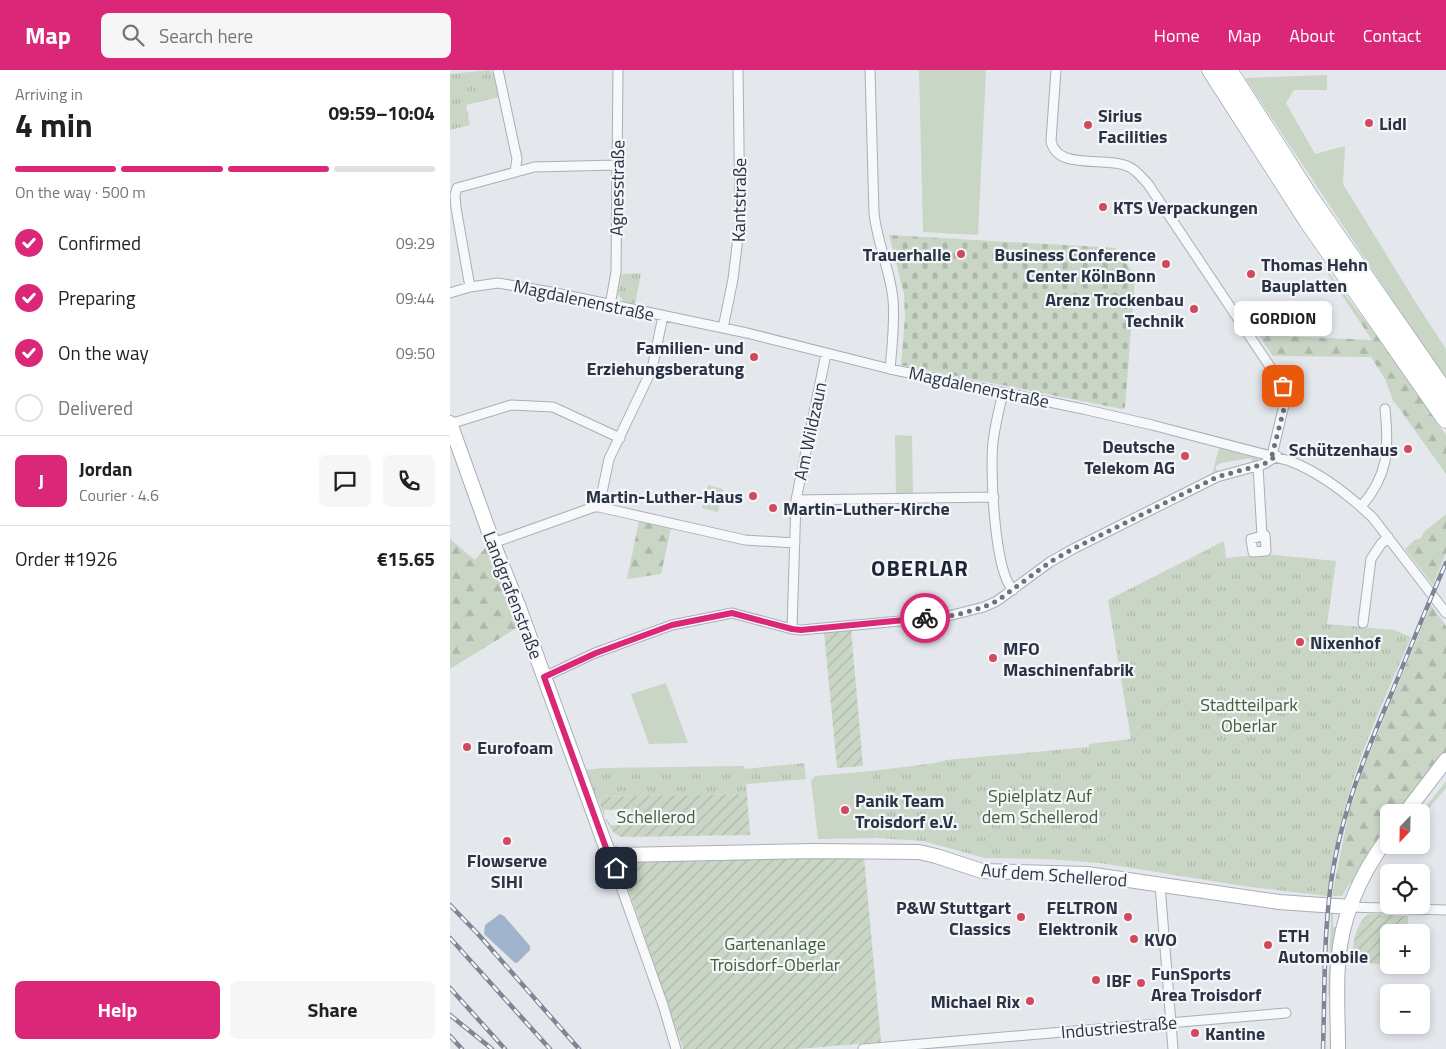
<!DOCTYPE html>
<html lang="en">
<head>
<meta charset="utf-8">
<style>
  :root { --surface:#fff; --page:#f6f6f6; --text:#202124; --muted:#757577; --line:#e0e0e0; --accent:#db2777 }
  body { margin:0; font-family:"Titillium Web",sans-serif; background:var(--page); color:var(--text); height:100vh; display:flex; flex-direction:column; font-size:19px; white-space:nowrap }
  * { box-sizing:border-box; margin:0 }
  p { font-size:16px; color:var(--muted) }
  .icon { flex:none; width:28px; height:28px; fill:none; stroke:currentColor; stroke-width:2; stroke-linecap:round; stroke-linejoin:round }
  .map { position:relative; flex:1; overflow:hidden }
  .sheet { display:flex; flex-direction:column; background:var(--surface); width:450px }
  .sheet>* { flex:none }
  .needle { width:32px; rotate:202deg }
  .controls { position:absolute; left:930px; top:734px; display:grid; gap:10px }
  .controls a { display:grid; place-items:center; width:50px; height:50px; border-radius:8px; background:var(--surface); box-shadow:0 2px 8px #0003; font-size:25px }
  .pin { position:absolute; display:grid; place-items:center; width:42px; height:42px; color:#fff; margin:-21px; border-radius:10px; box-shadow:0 2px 8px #0006 }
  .courier { position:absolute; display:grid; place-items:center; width:50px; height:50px; margin:-25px; border:4px solid #db2777; border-radius:50%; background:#fff; color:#222; box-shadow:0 1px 6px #0007 }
  .bubble { position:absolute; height:35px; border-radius:8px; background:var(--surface); box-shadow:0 2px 8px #0003; font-size:16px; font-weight:700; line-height:35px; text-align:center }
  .overview em { font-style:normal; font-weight:700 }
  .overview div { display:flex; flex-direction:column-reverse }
  .overview { display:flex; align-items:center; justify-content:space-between; height:85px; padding:0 15px }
  h1 { font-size:32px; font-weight:700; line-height:38px }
  .bar { display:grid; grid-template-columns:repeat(4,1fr); gap:8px 5px; align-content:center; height:60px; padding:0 15px }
  .bar i { height:6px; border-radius:4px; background:var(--line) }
  .bar .active { background:var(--accent) }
  .bar p { grid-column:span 4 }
  .line { display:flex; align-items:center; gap:12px; padding:0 15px; border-top:1px solid var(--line) }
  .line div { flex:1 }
  .round { display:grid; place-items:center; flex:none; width:52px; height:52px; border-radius:8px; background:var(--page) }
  ol { padding:0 15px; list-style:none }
  li { display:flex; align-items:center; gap:15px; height:55px }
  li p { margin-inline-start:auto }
  li .icon { padding:5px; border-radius:50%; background:var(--accent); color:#fff; stroke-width:4 }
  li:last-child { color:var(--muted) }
  li i { width:28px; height:28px; border:2px solid var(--line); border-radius:50% }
  .primary-button { display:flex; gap:10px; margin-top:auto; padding:10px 15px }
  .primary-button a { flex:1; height:58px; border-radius:8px; background:var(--accent); color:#fff; font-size:20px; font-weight:700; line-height:58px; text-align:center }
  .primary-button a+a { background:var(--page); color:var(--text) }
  header { display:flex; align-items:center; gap:30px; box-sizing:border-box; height:70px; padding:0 25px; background:var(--accent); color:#fff }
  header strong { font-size:24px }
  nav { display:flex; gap:28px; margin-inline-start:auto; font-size:18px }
  .search { width:350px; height:45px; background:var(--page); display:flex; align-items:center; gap:12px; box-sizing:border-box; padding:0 18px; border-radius:8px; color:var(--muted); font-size:19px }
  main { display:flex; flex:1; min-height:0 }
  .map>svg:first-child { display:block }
</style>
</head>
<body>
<header>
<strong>Map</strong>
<div class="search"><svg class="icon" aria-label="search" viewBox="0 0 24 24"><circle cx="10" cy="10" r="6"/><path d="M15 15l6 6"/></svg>Search here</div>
<nav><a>Home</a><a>Map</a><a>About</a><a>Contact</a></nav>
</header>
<main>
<section class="sheet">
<div class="overview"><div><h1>4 min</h1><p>Arriving in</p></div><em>09:59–10:04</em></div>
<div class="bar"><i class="active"></i><i class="active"></i><i class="active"></i><i></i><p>On the way · 500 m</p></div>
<ol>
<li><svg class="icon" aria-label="check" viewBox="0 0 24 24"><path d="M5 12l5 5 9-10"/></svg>Confirmed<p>09:29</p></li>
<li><svg class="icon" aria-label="check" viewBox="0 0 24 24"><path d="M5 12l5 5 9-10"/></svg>Preparing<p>09:44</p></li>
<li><svg class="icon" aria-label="check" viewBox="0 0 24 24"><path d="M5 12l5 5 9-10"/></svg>On the way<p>09:50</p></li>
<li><i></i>Delivered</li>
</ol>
<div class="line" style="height:90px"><b class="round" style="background:var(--accent);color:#fff">J</b><div><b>Jordan</b><p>Courier · 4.6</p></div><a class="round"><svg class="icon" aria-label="chat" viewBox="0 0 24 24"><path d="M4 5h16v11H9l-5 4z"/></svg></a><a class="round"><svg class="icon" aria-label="phone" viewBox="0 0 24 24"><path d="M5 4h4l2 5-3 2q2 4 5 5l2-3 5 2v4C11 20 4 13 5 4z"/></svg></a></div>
<div class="line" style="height:65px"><div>Order #1926</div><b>€15.65</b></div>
<div class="primary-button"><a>Help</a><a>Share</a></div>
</section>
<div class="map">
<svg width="996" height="979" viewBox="0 0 996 979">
  <defs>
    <pattern id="forest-firs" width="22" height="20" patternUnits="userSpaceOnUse" patternTransform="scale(1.25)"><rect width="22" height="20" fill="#c9d6c5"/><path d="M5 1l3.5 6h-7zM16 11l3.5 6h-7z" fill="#adb8ab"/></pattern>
    <pattern id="cemetery-stones" width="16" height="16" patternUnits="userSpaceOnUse" patternTransform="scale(1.25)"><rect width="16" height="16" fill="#c9d6c5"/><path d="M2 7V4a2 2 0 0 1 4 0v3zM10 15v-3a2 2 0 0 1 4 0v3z" fill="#adb8ab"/></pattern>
    <pattern id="park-tufts" width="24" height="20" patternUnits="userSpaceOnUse" patternTransform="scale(1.25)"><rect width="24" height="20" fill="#c9d6c5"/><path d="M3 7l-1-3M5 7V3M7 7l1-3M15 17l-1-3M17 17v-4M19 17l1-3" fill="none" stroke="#adb8ab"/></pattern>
    <pattern id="garden-furrows" width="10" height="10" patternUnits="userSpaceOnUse" patternTransform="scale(1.25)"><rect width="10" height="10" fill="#c9d6c5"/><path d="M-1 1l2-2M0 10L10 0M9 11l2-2" fill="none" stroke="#adb8ab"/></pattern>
  </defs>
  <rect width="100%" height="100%" fill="#e4e7ec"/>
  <!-- grass -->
  <path fill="#c9d6c5" d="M 469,0 L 536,0 L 528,165 L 473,162 Z
    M 877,5 L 877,20 L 844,20 L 836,33 L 865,84 L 895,76 L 893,114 L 966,233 L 996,279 L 996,308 L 961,258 L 795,8 Z
    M 445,365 L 462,366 L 463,424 L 446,424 Z
    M 769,378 L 808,388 L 808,393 L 803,394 L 801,388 L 771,393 L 765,397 L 768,402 L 762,405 Z
    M 258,415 L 273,419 L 268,442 L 252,438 Z
    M 216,613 L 238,673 L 199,674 L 181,624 Z
    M 422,701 L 427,768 L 368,769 L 361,711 L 365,706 Z
    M 996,711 L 996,718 L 971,748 L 971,743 Z
    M 881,844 L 883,844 L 883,857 L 889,857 L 884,925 L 878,925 Z"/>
  <!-- forest -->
  <path fill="url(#forest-firs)" d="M 865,185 L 929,269 L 996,365 L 996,404 L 943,330 L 935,309 L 921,287 L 823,286 L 808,265 L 922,270 Z
    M 996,444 L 996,483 L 983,515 L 955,479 L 965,470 L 971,468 L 974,462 Z
    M 189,451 L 221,458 L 211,504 L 177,509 Z
    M 0,469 L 25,490 L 38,475 L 41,476 L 68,557 L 0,599 Z
    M 981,535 L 996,556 L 996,682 L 951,742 L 939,742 L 939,759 L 905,813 L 900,813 L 892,826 L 882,826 L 898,746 L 913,699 Z"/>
  <!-- cemetery -->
  <path fill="url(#cemetery-stones)" d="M 439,165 L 666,178 L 685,207 L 675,337 L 672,339 L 451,295 L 455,247 L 454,224 Z"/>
  <!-- park -->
  <path fill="url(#park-tufts)" d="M 40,0 L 43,4 L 49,27 L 16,35 L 20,55 L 0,60 L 0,4 Z
    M 191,203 L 185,234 L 173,231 L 168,224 L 172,204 Z
    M 774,471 L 776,488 L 816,484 L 886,491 L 877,554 L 944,560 L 961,567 C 940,616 917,665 901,717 C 890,752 882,789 877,826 L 793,816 L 650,793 L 597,789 L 535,788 L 473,771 L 427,768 L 422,701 L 485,693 L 496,690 L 639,677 L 639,674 L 681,669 L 658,530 Z
    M 354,693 L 356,709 L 296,714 L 297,724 L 144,727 L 134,700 L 152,698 L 294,696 L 295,699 Z"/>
  <!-- garden -->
  <path fill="url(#garden-furrows)" d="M 401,559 L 413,696 L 387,698 L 374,562 Z
    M 297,724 L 300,765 L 171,767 L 163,762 L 155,749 L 157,749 L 160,755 L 182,755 L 181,739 L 154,740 L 155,745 L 154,745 L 147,727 Z
    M 414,787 L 431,972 L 347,979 L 233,979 L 173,803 L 175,795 L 183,791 Z
    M 919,844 L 958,846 L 958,862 L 939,862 L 939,894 L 902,893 C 903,876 904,854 919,844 Z"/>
  <!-- water -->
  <path fill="#9fb4cc" d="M 50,844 L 54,846 L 80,876 L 80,880 L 68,892 L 65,893 L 34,864 L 35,855 Z"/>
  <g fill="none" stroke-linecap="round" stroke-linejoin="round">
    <defs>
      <path id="street" d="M 48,0 L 67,89 L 65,102
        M 420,0 L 424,143 C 427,172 440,200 443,229 C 445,252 442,277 440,299
        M 606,0 L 601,71 C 607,101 655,86 677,96 C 686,99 692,108 698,114 L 833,316 L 835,331 L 822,385
        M 20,217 L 6,138 L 5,125 L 7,118 L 84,97 L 167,95
        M 0,223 L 20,217 L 48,213 L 101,222 L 297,263 L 440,299 L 633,339 L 702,355 L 840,391 C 871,403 899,425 923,448 L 996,543
        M 160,235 L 166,202 L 168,0
        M 273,258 L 283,209 L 290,151 L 288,0
        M 553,323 C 549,339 545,356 543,372 C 540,400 544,501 563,520
        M 0,354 L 61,335 L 103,337 L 170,368
        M 808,396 L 812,466 L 815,465 L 816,481 L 803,482 L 801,469 L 812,466
        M 346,430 L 544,427
        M 149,437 L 159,389 L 202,299 L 213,246
        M 911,437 C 939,404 939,380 935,339
        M 43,473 L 144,437 L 149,437 L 295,470 L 345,473
        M 913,553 L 921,489 L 931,474 L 938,467
        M 342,559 L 346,430 L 376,284
        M 94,607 L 145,583 L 222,555 L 282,543 L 342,559 L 351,560 L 494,547 L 534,537 L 547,531 L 600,492 L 623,479 L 767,407 L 814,394 L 827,386
        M 159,783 L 213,935 L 226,979
        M 710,815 L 723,979
        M 900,837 L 996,840
        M 413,979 L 836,943"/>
      <path id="secondary" d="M 0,353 L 43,473 L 68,535 L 156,777 L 159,783 L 170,785 L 364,781 L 469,782 L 486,786 L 532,801 L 637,804 L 829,832 L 900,837
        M 956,742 L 996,690
        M 888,979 C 888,951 886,922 888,894 C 891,847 911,803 939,766"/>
      <path id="highway" d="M 761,0 L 858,151 L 996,349
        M 778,0 L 862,131 L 996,324"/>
    </defs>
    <!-- street casing -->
    <use href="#street" stroke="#a9aeb7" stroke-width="11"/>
    <!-- secondary casing -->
    <use href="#secondary" stroke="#a9aeb7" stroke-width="16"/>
    <!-- highway casing -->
    <use href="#highway" stroke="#8b94a3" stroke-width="19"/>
    <!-- street -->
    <use href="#street" stroke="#f7f8fa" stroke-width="9"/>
    <!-- secondary -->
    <use href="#secondary" stroke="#fff" stroke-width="14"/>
    <!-- highway -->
    <use href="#highway" stroke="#fff" stroke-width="18"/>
    <defs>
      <path id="rail" d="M 0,835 L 28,864 L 129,979
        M 0,868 L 100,979
        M 0,918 L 55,979
        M 0,945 L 42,979
        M 0,966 L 12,979
        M 873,979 C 875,917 873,855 884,794 C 895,733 918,678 942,622 C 960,579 977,536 996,493"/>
    </defs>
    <!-- rail casing -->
    <use href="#rail" stroke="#7d8696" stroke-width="4.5"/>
    <!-- rail -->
    <use href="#rail" stroke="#f4f6f9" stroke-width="2.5" stroke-dasharray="8" stroke-linecap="butt"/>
  </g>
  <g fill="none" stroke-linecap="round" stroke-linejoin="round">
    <!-- done -->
    <path stroke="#6c737f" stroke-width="5" stroke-dasharray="0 9" d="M 475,548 L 506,545 L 534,537 L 547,531 L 600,492 L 623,479 L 767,407 L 814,394 L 826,386 L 822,385 L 836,331 L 833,316"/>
    <!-- route -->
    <path stroke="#db2777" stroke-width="6" d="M 166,798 L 156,778 L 94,607 L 146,583 L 222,555 L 282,543 L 342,559 L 351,560 L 475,548"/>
  </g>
  <!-- markers -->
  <g fill="#d1495b" stroke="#f4f6f9" stroke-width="2">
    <circle cx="919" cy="53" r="5"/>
    <circle cx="638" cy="55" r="5"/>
    <circle cx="653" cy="137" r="5"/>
    <circle cx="511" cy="184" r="5"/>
    <circle cx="716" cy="194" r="5"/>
    <circle cx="801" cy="204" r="5"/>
    <circle cx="744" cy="239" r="5"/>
    <circle cx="304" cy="287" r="5"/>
    <circle cx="958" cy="379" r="5"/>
    <circle cx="735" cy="386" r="5"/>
    <circle cx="303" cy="426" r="5"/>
    <circle cx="323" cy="438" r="5"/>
    <circle cx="850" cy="572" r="5"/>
    <circle cx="543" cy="588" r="5"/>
    <circle cx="17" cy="677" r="5"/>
    <circle cx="395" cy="740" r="5"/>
    <circle cx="57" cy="771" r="5"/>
    <circle cx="571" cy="847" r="5"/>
    <circle cx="678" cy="847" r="5"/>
    <circle cx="684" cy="869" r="5"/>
    <circle cx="818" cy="875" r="5"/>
    <circle cx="646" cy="910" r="5"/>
    <circle cx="691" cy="913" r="5"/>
    <circle cx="580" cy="931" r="5"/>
    <circle cx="745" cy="963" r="5"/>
  </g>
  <g text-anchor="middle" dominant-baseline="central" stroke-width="4.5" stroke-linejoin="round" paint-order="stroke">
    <!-- poi labels -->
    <g font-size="18" font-weight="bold" fill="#2b3445" stroke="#f4f6f9" text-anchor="start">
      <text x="648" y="45">Sirius<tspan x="648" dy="21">Facilities</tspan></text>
      <text x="929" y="53">Lidl</text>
      <text x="663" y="137">KTS Verpackungen</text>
      <text x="501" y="184" text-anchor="end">Trauerhalle</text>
      <text x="706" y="184" text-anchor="end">Business Conference<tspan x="706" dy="21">Center KölnBonn</tspan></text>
      <text x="811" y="194">Thomas Hehn<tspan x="811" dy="21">Bauplatten</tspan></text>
      <text x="734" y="229" text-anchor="end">Arenz Trockenbau<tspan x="734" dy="21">Technik</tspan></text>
      <text x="294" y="277" text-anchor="end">Familien- und<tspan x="294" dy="21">Erziehungsberatung</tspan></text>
      <text x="725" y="376" text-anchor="end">Deutsche<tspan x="725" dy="21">Telekom AG</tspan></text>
      <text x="948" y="379" text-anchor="end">Schützenhaus</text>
      <text x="293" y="426" text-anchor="end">Martin-Luther-Haus</text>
      <text x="333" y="438">Martin-Luther-Kirche</text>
      <text x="860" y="572">Nixenhof</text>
      <text x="553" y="578">MFO<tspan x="553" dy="21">Maschinenfabrik</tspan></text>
      <text x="27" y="677">Eurofoam</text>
      <text x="405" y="730">Panik Team<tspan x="405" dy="21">Troisdorf e.V.</tspan></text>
      <text x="57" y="790" text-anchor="middle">Flowserve<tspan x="57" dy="21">SIHI</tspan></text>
      <text x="561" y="837" text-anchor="end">P&amp;W Stuttgart<tspan x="561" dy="21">Classics</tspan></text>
      <text x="668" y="837" text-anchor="end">FELTRON<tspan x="668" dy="21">Elektronik</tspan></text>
      <text x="828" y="865">ETH<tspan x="828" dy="21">Automobile</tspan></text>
      <text x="694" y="869">KVO</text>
      <text x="701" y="903">FunSports<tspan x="701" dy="21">Area Troisdorf</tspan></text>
      <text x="656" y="910">IBF</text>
      <text x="570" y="931" text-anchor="end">Michael Rix</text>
      <text x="755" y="963">Kantine</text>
    </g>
    <!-- street labels -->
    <g font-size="18" fill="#2b3445" stroke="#f4f6f9">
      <text transform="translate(167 118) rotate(-89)">Agnesstraße</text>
      <text transform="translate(289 130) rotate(-89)">Kantstraße</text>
      <text transform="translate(134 230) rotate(12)">Magdalenenstraße</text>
      <text transform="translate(529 317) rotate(12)">Magdalenenstraße</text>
      <text transform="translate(360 361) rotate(-78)">Am Wildzaun</text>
      <text transform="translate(63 525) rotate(69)">Landgrafenstraße</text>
      <text transform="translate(604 805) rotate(4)">Auf dem Schellerod</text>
      <text transform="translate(669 957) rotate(-5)">Industriestraße</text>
    </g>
    <!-- park labels -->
    <g font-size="18" fill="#3f6138" stroke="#f4f6f9">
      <text x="799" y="634">Stadtteilpark<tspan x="799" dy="21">Oberlar</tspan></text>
      <text x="590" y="725">Spielplatz Auf<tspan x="590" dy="21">dem Schellerod</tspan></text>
      <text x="206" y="746">Schellerod</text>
      <text x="325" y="873">Gartenanlage<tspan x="325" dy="21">Troisdorf-Oberlar</tspan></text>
    </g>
    <!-- district labels -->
    <g font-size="22" font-weight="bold" letter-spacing="1" fill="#1d2536" stroke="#f4f6f9">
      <text x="470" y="498">OBERLAR</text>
    </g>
  </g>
</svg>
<div class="controls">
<a><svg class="needle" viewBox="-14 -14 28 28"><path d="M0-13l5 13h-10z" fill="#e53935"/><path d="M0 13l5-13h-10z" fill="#757577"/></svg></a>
<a><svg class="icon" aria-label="locate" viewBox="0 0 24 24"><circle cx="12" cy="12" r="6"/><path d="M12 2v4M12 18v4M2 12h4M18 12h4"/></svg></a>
<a>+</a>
<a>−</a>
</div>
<div class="pin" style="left:833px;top:316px;background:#ea580c"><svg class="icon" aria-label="bag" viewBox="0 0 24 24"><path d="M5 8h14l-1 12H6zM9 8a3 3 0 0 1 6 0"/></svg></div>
<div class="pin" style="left:166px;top:798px;background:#1f2937"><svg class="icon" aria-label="home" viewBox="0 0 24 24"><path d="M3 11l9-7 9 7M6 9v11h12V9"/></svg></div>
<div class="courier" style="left:475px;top:548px"><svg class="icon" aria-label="bike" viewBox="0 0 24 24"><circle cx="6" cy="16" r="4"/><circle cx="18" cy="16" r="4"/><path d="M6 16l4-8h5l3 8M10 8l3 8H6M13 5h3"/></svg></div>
<div class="bubble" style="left:784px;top:231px;width:98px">GORDION</div>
</div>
</main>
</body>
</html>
